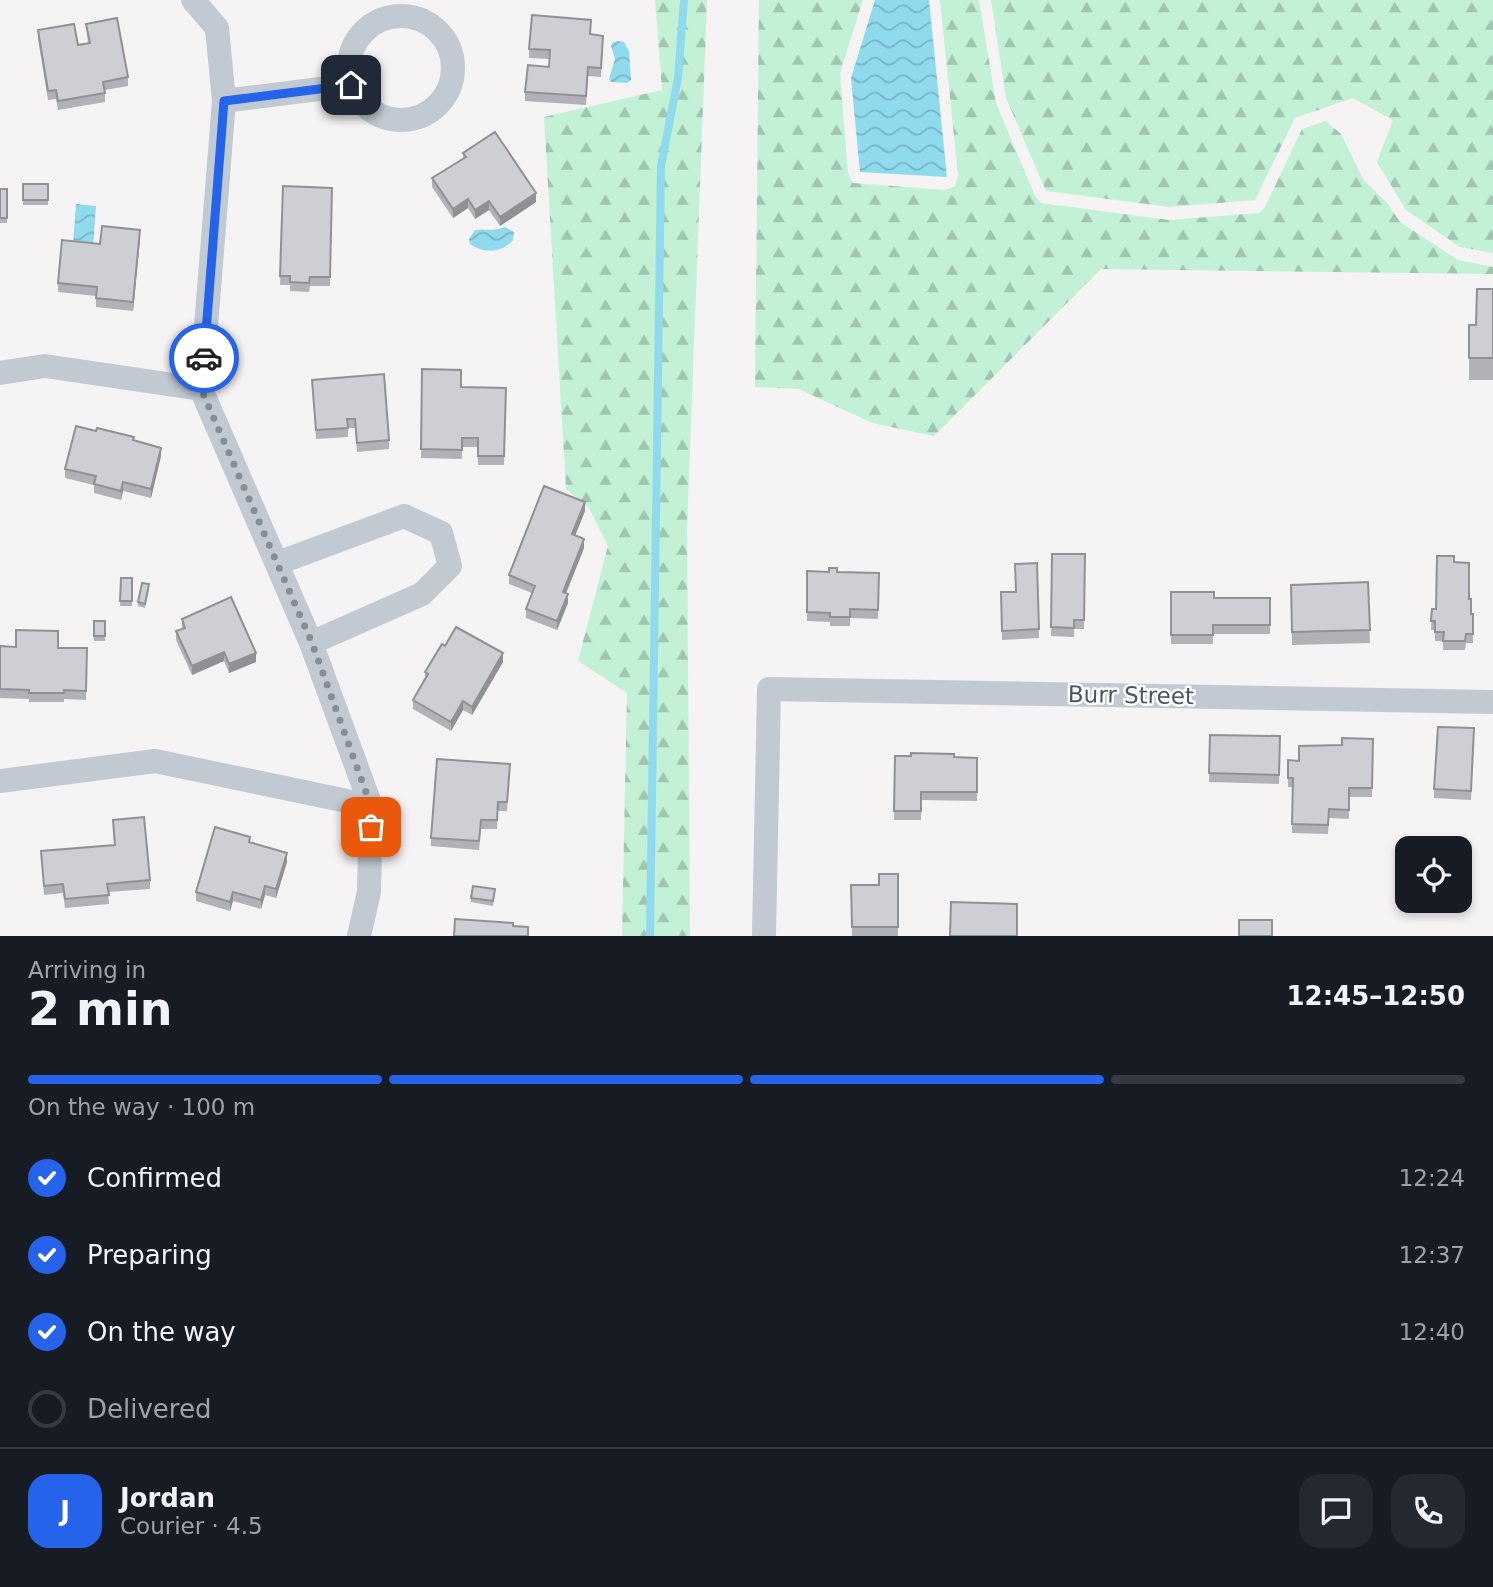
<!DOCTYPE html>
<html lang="en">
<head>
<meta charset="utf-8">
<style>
  :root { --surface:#171b24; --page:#242831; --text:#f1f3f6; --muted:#9ea1a6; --line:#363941; --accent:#2563eb }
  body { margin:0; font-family:"DejaVu Sans",sans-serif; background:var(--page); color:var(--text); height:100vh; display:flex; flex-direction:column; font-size:26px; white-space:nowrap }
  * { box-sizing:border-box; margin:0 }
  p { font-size:23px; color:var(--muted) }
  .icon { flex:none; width:38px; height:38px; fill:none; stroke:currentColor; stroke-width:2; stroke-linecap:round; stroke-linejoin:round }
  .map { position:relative; height:936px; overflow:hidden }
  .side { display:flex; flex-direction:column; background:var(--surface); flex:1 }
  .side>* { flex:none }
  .fabs { position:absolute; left:1395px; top:836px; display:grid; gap:14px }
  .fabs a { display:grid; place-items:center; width:77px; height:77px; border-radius:14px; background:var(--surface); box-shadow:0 4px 10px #0003; font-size:35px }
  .pin { position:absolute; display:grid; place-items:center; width:60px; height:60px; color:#fff; margin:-30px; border-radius:14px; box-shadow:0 4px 10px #0006 }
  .courier { position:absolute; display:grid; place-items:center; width:70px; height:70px; margin:-35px; border:5px solid #2563eb; border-radius:50%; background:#fff; color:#222; box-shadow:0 2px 9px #0007 }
  .head em { font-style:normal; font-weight:600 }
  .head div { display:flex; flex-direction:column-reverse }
  .head { display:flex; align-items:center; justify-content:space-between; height:119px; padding:0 28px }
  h1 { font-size:46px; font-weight:600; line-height:52px }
  .bar { display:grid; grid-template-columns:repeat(4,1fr); gap:10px 7px; align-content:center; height:84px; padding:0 28px }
  .bar i { height:9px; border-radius:5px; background:var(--line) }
  .bar .current { background:var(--accent) }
  .bar p { grid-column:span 4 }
  .line { display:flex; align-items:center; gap:18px; padding:0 28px; border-top:2px solid var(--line) }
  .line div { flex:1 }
  .round { display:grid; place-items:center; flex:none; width:74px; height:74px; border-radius:21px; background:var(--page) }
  ol { padding:0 28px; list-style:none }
  li { display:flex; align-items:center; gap:21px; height:77px }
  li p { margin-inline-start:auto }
  li .icon { padding:7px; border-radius:50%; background:var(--accent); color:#fff; stroke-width:4 }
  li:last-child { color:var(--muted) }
  li i { width:38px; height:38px; border:4px solid var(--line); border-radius:50% }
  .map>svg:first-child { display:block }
</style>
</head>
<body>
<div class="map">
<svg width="1493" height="936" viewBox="0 0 1493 936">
  <defs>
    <pattern id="forest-firs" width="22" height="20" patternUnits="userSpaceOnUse" patternTransform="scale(1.75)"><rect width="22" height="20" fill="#c3f1d5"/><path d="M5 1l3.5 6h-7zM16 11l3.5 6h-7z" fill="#a0c6b0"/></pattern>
    <pattern id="water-waves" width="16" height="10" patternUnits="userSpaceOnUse" patternTransform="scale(1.75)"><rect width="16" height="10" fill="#90daee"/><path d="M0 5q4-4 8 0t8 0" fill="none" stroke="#78b4c4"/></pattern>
  </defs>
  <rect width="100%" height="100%" fill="#f5f3f3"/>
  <!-- forest -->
  <path fill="url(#forest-firs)" d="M 655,0 L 707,0 L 687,529 L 690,936 L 622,936 L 627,693 L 578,661 L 608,546 L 589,508 L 566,489 L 544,117 L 662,90 Z
    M 759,0 L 863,0 L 840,73 L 848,173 L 853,183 L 946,190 L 955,186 L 958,175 L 940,0 L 979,0 L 996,103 L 1035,196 L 1041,203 L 1169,220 L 1259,213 L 1265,207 L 1302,129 L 1326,121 L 1341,134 L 1363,179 L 1388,204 L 1400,222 L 1458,260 L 1493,267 L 1493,274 L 1101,269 L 934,436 L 872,423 L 799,389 L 755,387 Z
    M 991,0 L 1493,0 L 1493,253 L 1460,247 L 1406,210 L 1377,162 L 1393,120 L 1353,98 L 1295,118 L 1255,200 L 1170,207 L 1046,191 L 1006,98 Z"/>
  <!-- water -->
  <path fill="url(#water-waves)" d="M 875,0 L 929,0 L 947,177 L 860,172 L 851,78 Z
    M 619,41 L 624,42 L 629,51 L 631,80 L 627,83 L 611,82 L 609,79 L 615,59 L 611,46 L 613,42 Z
    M 76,204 L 96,206 L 93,248 L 73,246 Z
    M 505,227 L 514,232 L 513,240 C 502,253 485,254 470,244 L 469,239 L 475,230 C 486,228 492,232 505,227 Z"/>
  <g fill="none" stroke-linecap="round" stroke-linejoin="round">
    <!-- stream -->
    <path stroke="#90daee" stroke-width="8" d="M 650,936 L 661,166 L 678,78 L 684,0"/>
    <!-- street -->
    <path stroke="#c1cad2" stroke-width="24" d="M 193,0 L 217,28 L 224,101 L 201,389 L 311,643 L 371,806 L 369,892 L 359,936
      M349 68a52 52 0 1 1 104 0a52 52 0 1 1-104 0Z
      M 224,101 L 351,85
      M 0,373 L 45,366 L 201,389
      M 278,563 L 404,516 L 441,533 L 450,566 L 422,594 L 311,643
      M 0,781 L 155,761 L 371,806
      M 764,936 L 769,689 L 1493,702"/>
  </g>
  <!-- wall -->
  <path fill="#b0b2b7" d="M 86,24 L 128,77 L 128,86 L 105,90 L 105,102 L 58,110 L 56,99 L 48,100 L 38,39 L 38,30 L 78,45 L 88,43 Z
    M 591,34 L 603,44 L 601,77 L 588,76 L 586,105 L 525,101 L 525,92 L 549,67 L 549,59 L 529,58 L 529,49 Z
    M 463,153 L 536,202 L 500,226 L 489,210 L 475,219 L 468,208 L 453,218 L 432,187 L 432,178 L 463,158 Z
    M 23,184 L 48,184 L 48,205 L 23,205 Z
    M 283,186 L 332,188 L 330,286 L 310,286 L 309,292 L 290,291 L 290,285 L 280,285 Z
    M 0,189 L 7,189 L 7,223 L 0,223 Z
    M 140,239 L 133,311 L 96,307 L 96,296 L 58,292 L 58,283 L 100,244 Z
    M 1493,289 L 1493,380 L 1469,380 L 1469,325 L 1476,325 Z
    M 422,369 L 461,387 L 506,388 L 504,465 L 478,465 L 478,447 L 462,447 L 462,459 L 421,458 Z
    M 312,380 L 389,440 L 389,449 L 357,452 L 355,428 L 348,428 L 348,437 L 316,439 Z
    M 134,440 L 161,456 L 151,498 L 123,491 L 121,500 L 94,493 L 94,485 L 65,478 L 65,469 Z
    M 585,511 L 575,536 L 584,548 L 566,593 L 568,603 L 557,630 L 526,618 L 526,609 L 532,593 L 509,584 L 509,575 Z
    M 1052,554 L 1085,554 L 1084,629 L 1074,629 L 1074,637 L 1051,636 Z
    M 1454,562 L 1469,599 L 1471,614 L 1473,614 L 1473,643 L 1466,643 L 1465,650 L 1443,650 L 1443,641 L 1435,641 L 1435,630 L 1431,630 L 1432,609 L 1436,609 Z
    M 1037,563 L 1039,638 L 1002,640 L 1001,592 L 1016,592 Z
    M 807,571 L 879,573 L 878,619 L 850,618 L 850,626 L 830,626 L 830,622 L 807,621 Z
    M 121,578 L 132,578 L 132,606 L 120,606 Z
    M 1368,582 L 1370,643 L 1292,645 L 1291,585 Z
    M 149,589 L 145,608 L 138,606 L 138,602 Z
    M 1171,592 L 1214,598 L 1270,598 L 1270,634 L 1213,634 L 1213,644 L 1171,644 Z
    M 182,619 L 256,662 L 229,673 L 224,661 L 192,675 L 176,640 L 176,631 L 182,629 Z
    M 94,621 L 105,621 L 105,641 L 94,641 Z
    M 0,646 L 87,648 L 86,700 L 64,699 L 64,702 L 29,702 L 29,699 L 0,698 Z
    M 445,646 L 503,662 L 472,715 L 463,710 L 451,731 L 413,709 L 413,700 L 425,679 L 425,672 Z
    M 1474,728 L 1471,800 L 1434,798 L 1434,789 Z
    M 1210,735 L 1280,736 L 1279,784 L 1209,782 Z
    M 1373,739 L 1372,797 L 1349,797 L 1349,819 L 1329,818 L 1328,834 L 1292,833 L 1293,787 L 1288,787 L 1288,760 L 1299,761 L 1342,745 Z
    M 895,756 L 977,758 L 977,801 L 921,800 L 921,820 L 894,820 Z
    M 510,773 L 507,811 L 498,811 L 497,829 L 481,829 L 479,850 L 431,846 L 431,838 Z
    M 113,820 L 150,880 L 150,889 L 108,892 L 109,904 L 65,908 L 63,893 L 44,895 L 41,851 L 114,845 Z
    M 250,843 L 287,862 L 276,898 L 265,895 L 261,909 L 233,901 L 230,911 L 196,901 L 196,892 Z
    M 898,874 L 898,936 L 852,936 L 851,885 L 879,885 Z
    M 495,894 L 493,906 L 471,902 L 471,898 Z"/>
  <!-- shaded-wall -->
  <path fill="#909195" d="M 536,193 L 536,202 L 500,226 L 500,217 Z
    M 468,199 L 468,208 L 453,218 L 453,209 Z
    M 489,201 L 489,210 L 475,219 L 475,210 Z
    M 140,230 L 140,239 L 133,311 L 133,302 Z
    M 161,448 L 161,456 L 151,498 L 151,489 Z
    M 123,482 L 123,491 L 121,500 L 121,491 Z
    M 585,502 L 585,511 L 572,543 L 572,534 Z
    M 584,539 L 584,548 L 563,601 L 563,592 Z
    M 568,594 L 568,603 L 557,630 L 557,621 Z
    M 224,652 L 224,661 L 192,675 L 192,666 Z
    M 256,653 L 256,662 L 229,673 L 229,664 Z
    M 503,653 L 503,662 L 472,715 L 472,707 Z
    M 463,701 L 463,710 L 451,731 L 451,722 Z
    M 287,853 L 287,862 L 276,898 L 276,889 Z
    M 265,886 L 265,895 L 261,909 L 261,900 Z
    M 233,892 L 233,901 L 230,911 L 230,902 Z"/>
  <!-- building -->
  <path fill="#cdcfd5" stroke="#909195" stroke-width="2" d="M 532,15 L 591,20 L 590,34 L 603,36 L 601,68 L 588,67 L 586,96 L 525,92 L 528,65 L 549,67 L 550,50 L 529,49 Z
    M 117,18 L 128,77 L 103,82 L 105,93 L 58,101 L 56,90 L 48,91 L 38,30 L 74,24 L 78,45 L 90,43 L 86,24 Z
    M 495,132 L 536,193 L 500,217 L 489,201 L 475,210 L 468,199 L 453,209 L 432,178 L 466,157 L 463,153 Z
    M 23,184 L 48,184 L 48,200 L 23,200 Z
    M 283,186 L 332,188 L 330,277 L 310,277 L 309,283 L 290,282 L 290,276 L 280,276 Z
    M 0,189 L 7,189 L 7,218 L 0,218 Z
    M 102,226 L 140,230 L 133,302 L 96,298 L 97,287 L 58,283 L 62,240 L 100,244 Z
    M 1477,289 L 1493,289 L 1493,358 L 1469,358 L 1469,325 L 1476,325 Z
    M 422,369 L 461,370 L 461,387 L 506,388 L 504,456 L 478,456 L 478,438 L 462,438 L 462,450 L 421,449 Z
    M 384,374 L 389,440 L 357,443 L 355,419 L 347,419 L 348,428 L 316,430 L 312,380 Z
    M 76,426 L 96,431 L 97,428 L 134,437 L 133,440 L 161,448 L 151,489 L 123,482 L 121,491 L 94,484 L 96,476 L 65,469 Z
    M 544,486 L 585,502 L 572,534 L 584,539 L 563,592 L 568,594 L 557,621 L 526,609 L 535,586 L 509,575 Z
    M 1052,554 L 1085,554 L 1084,620 L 1074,620 L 1074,628 L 1051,627 Z
    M 1437,556 L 1454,556 L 1454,562 L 1469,563 L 1469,599 L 1471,599 L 1471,614 L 1473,614 L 1473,634 L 1466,634 L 1465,641 L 1443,641 L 1444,632 L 1435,632 L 1435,621 L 1431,621 L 1432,609 L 1436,609 Z
    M 1037,563 L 1039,629 L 1002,631 L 1001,592 L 1016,592 L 1015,564 Z
    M 829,568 L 837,568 L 837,572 L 879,573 L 878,610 L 850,609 L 850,617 L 830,617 L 830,613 L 807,612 L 807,571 L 829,572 Z
    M 121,578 L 132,578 L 132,601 L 120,601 Z
    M 1368,582 L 1370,630 L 1292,632 L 1291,585 Z
    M 142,583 L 149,584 L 145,604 L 138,602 Z
    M 1171,592 L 1214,592 L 1214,598 L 1270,598 L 1270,625 L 1213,625 L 1213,635 L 1171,635 Z
    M 231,597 L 256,653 L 229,664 L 224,652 L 192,666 L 176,631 L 185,628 L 182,619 Z
    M 94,621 L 105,621 L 105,636 L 94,636 Z
    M 456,627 L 503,653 L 472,707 L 463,701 L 451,722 L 413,700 L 428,674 L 425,672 L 442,644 L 445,646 Z
    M 16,630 L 58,631 L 58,648 L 87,648 L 86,691 L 64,690 L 64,693 L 29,693 L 29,690 L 0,689 L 0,646 L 16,647 Z
    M 1438,727 L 1474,728 L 1471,791 L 1434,789 Z
    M 1210,735 L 1280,736 L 1279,775 L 1209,773 Z
    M 1342,738 L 1373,739 L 1372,788 L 1349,788 L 1349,810 L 1329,809 L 1328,825 L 1292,824 L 1293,778 L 1288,778 L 1288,760 L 1299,761 L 1299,746 L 1342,745 Z
    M 911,753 L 954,754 L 954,757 L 977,758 L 977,792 L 921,792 L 921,811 L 894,811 L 895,756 L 911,756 Z
    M 437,759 L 510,764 L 507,802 L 498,802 L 497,820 L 481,820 L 479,841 L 431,838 Z
    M 144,817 L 150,880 L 107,884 L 109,895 L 65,899 L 63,884 L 44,886 L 41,851 L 115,845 L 113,820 Z
    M 215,827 L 250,837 L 249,842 L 287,853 L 276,889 L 265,886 L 261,900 L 233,892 L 230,902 L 196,892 Z
    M 879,874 L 898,874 L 898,927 L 852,927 L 851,885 L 879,885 Z
    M 473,886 L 495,889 L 493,901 L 471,898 Z
    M 951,902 L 1017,904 L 1017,936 L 950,936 Z
    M 455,919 L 513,923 L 513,926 L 528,927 L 528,936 L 454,936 Z
    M 1239,920 L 1272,920 L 1272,936 L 1239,936 Z"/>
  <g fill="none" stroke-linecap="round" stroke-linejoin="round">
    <!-- done -->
    <path stroke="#868d94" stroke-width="7" stroke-dasharray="0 12.6" d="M 204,358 L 201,389 L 312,643 L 371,806 L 371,827"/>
    <!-- route -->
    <path stroke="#2563eb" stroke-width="9" d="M 204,358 L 224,101 L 351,85"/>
  </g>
  <g text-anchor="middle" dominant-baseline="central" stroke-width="5" stroke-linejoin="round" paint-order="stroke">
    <!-- street labels -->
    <g font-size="23" fill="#4a5661" stroke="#fff">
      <text transform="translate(1131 695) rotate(1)">Burr Street</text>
    </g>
  </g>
</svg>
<div class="fabs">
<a><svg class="icon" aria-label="locate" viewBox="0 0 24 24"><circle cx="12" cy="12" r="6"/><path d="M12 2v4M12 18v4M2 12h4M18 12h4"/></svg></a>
</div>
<div class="pin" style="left:371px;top:827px;background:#ea580c"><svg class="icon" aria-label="bag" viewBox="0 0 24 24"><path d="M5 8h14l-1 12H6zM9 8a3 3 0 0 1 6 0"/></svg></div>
<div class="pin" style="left:351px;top:85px;background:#1f2937"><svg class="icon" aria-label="home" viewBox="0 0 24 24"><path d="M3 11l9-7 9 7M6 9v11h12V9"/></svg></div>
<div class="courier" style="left:204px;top:358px"><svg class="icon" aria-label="car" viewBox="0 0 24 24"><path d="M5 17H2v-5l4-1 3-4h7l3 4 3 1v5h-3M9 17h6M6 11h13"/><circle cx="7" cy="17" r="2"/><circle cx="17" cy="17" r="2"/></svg></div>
</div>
<section class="side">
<div class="head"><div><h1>2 min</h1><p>Arriving in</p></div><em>12:45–12:50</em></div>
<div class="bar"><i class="current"></i><i class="current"></i><i class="current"></i><i></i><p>On the way · 100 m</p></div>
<ol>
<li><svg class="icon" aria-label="check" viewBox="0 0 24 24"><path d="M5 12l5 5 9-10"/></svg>Confirmed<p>12:24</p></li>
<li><svg class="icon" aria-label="check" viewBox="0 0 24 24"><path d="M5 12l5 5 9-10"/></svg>Preparing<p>12:37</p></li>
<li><svg class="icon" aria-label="check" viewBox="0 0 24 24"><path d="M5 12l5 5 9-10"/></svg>On the way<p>12:40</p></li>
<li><i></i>Delivered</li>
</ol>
<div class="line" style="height:126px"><b class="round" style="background:var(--accent);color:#fff">J</b><div><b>Jordan</b><p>Courier · 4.5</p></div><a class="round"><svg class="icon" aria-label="chat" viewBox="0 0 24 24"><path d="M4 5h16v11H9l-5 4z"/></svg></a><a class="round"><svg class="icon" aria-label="phone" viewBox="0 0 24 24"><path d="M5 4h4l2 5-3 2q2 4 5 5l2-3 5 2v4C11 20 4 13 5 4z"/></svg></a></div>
</section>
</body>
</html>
